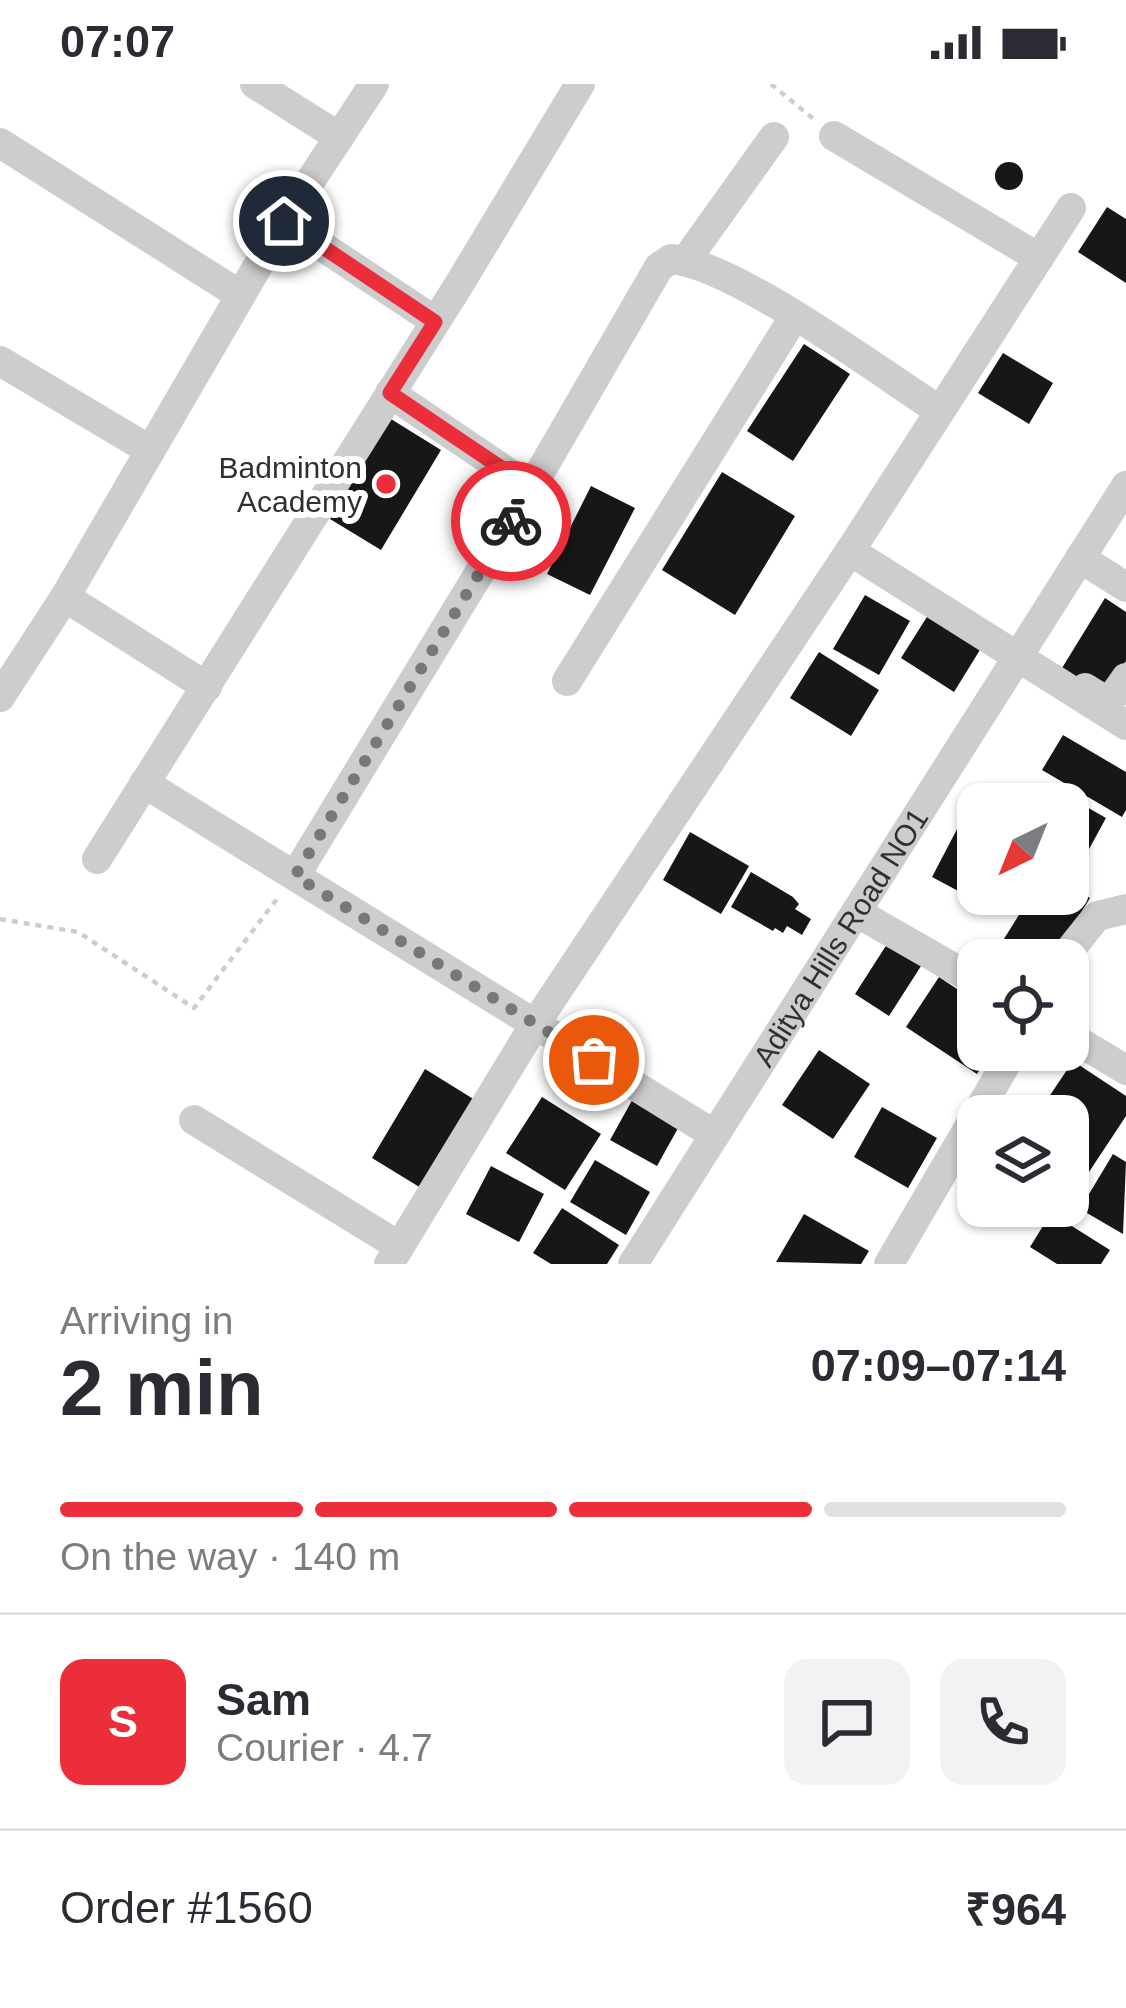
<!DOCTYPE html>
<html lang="en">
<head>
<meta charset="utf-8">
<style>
  :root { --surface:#fff; --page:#f2f2f3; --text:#2b2b33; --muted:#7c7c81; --line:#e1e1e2; --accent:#ec2d3a }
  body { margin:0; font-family:Arial,sans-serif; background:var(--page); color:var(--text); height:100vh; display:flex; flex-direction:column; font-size:45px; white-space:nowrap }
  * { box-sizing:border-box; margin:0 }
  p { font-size:39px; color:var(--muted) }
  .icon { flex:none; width:66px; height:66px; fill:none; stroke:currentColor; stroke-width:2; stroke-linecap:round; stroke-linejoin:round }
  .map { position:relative; height:1180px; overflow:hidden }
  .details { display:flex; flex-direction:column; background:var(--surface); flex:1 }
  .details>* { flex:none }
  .needle { width:78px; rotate:223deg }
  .buttons { position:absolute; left:957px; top:699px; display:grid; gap:24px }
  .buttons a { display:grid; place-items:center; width:132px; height:132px; border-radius:24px; background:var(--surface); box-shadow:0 3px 9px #0004; font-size:60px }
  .pin { position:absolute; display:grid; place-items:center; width:102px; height:102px; color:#fff; margin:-51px; border:6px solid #fff; border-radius:50%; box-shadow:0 3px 12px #0007 }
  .courier { position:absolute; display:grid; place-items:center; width:120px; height:120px; margin:-60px; border:9px solid #ec2d3a; border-radius:50%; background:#fff; color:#222; box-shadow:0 3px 15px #0007 }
  .head em { font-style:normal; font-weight:600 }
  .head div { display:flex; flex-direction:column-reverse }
  .head { display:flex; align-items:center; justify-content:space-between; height:204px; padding:0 60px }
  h1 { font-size:78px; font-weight:600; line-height:90px }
  .bar { display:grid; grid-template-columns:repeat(4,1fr); gap:18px 12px; align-content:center; height:144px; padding:0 60px }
  .bar i { height:15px; border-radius:9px; background:var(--line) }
  .bar .selected { background:var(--accent) }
  .bar p { grid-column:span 4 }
  .line { display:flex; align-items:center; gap:30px; padding:0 60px; border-top:3px solid var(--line) }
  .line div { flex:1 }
  .round { display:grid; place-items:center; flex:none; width:126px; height:126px; border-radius:24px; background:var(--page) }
  .status { display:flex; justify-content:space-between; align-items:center; height:84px; padding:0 60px; background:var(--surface); direction:ltr }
  .status svg { height:33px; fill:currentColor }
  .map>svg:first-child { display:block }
</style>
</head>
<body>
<div class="status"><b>07:07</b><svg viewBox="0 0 49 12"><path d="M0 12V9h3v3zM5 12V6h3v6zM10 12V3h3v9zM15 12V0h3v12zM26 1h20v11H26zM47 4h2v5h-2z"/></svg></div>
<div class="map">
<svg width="1126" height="1180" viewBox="0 0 1126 1180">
  <rect width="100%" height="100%" fill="#fff"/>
  <!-- building -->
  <path fill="#171717" d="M995 92a14 14 0 1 1 28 0a14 14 0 1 1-28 0Z
    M 1107,123 L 1126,135 L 1126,199 L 1078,168 Z
    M 804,260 L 850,290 L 793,377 L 747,347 Z
    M 1003,269 L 1053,299 L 1029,340 L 978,309 Z
    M 391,335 L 441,366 L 381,466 L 330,435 Z
    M 722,388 L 795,432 L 735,531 L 662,486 Z
    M 591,402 L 635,424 L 590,511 L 547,490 Z
    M 865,511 L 910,537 L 879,591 L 833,565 Z
    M 1105,514 L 1126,528 L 1126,577 L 1104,611 L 1062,584 Z
    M 930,528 L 983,561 L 954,608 L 901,574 Z
    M 819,568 L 879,606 L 851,652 L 790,614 Z
    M 1063,651 L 1126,688 L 1126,726 L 1122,733 L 1042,686 Z
    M 1064,710 L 1106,734 L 1082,778 L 1068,770 L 1068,720 L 1059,720 Z
    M 966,728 L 978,734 L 978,810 L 1000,810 L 992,825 L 932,793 Z
    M 690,748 L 749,782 L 721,830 L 663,796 Z
    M 751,788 L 793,813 L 799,820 L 795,825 L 811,835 L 802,851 L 787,842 L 783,849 L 775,844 L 773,847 L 731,823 Z
    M 1068,800 L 1090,814 L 1052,876 L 1014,876 L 997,866 L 1032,810 L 1068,810 Z
    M 889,857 L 923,879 L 889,932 L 855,910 Z
    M 939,893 L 978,919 L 978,966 L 992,966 L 977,990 L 906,943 Z
    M 819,966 L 870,1000 L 833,1055 L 782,1021 Z
    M 1073,977 L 1126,1012 L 1126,1032 L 1087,1091 L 1068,1078 L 1068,1032 L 1036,1032 Z
    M 425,985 L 475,1016 L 421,1104 L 372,1074 Z
    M 635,1011 L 682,1037 L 657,1082 L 610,1056 Z
    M 542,1013 L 601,1050 L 565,1106 L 506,1069 Z
    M 882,1023 L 937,1054 L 908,1104 L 854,1073 Z
    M 1113,1070 L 1126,1078 L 1123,1150 L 1080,1125 Z
    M 595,1076 L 650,1108 L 626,1151 L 570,1118 Z
    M 491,1082 L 544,1110 L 519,1158 L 466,1130 Z
    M 562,1124 L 619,1161 L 607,1180 L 551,1180 L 533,1169 Z
    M 1051,1129 L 1110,1166 L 1101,1180 L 1057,1180 L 1030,1163 Z
    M 804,1130 L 869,1167 L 861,1180 L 776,1178 Z"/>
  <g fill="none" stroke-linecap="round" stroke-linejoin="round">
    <!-- path -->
    <path stroke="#cdcdcd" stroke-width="4.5" stroke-dasharray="6 6" stroke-linecap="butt" d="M 771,0 L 816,37
      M 0,835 L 78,848 L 194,924 L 280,811"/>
    <!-- minor -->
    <g stroke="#cdcdcd" stroke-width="30">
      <path d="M 255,0 L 339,53"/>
      <path d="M 834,52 L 1039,174"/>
      <path d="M 0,59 L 240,211"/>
      <path d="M 1071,124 L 850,467 L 1126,641"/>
      <path d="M 284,137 L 435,237"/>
      <path d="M 686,176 L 774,53"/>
      <path d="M 0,277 L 148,365"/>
      <path d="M 390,309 L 531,404"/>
      <path d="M 1080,474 L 1126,503"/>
      <path d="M 65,513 L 207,603"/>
      <path d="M 567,597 L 794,233"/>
      <path d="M 1085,604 L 1106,617 L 1112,614 L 1126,594"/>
      <path d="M 0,613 L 65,513 L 284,137 L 374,0"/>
      <path d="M 144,699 L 715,1051"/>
      <path d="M 97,775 L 460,199 L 580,0"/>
      <path d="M 295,792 L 531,404 L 659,183 L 671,175 C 734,180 881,289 940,327"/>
      <path d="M 856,828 L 978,898"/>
      <path d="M 1062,876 L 1097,832 L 1126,825"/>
      <path d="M 1068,951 L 1126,986"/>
      <path d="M 194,1036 L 399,1162"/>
      <path d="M 389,1180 L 535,940 L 850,467"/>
      <path id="s1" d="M 633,1180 L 1126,402"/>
      <path d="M 889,1180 L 1014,966"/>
    </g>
  </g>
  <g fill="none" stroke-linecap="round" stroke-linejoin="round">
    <!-- done -->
    <path stroke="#787878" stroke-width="12" stroke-dasharray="0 21.6" d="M 511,437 L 295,792 L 594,976"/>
    <!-- route -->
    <path stroke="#ec2d3a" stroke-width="15" d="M 284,137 L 435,238 L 390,309 L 531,404 L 511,437"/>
  </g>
  <!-- markers -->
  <circle fill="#ec2d3a" stroke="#fff" stroke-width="4.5" cx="386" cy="400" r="12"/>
  <g text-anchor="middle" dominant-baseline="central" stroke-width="12" stroke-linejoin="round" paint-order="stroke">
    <!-- poi labels -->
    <g font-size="30" fill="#303030" stroke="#fff" text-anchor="end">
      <text x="362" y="383">Badminton<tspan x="362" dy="34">Academy</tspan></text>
    </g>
    <!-- street labels -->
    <g font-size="30" fill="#303030" stroke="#fff">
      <text stroke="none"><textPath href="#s1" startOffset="387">Aditya Hills Road NO1</textPath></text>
    </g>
  </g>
</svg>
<div class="buttons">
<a><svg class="needle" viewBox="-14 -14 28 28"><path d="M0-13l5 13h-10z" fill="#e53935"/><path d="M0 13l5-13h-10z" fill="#7c7c81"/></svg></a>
<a><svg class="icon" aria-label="locate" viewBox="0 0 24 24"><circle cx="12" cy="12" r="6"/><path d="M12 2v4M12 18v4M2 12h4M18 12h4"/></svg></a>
<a><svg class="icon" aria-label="layers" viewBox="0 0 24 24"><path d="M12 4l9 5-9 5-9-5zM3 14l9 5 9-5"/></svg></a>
</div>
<div class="pin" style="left:594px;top:976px;background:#ea580c"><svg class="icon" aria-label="bag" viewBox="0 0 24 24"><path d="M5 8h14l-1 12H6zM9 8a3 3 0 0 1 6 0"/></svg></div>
<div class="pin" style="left:284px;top:137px;background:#1f2937"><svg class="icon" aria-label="home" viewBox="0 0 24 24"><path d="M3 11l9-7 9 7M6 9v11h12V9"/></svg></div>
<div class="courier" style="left:511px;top:437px"><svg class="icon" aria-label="bike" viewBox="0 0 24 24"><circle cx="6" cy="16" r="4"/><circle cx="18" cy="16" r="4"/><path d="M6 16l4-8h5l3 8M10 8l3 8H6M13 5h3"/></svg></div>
</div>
<section class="details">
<div class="head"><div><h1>2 min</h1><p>Arriving in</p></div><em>07:09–07:14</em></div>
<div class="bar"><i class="selected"></i><i class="selected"></i><i class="selected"></i><i></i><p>On the way · 140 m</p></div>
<div class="line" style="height:216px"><b class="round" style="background:var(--accent);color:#fff">S</b><div><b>Sam</b><p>Courier · 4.7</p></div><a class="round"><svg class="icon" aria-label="chat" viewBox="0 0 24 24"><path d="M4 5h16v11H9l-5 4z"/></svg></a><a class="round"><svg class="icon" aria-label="phone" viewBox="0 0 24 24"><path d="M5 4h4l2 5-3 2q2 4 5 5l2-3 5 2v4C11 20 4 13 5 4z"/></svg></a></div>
<div class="line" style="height:156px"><div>Order #1560</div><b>₹964</b></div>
</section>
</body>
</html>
